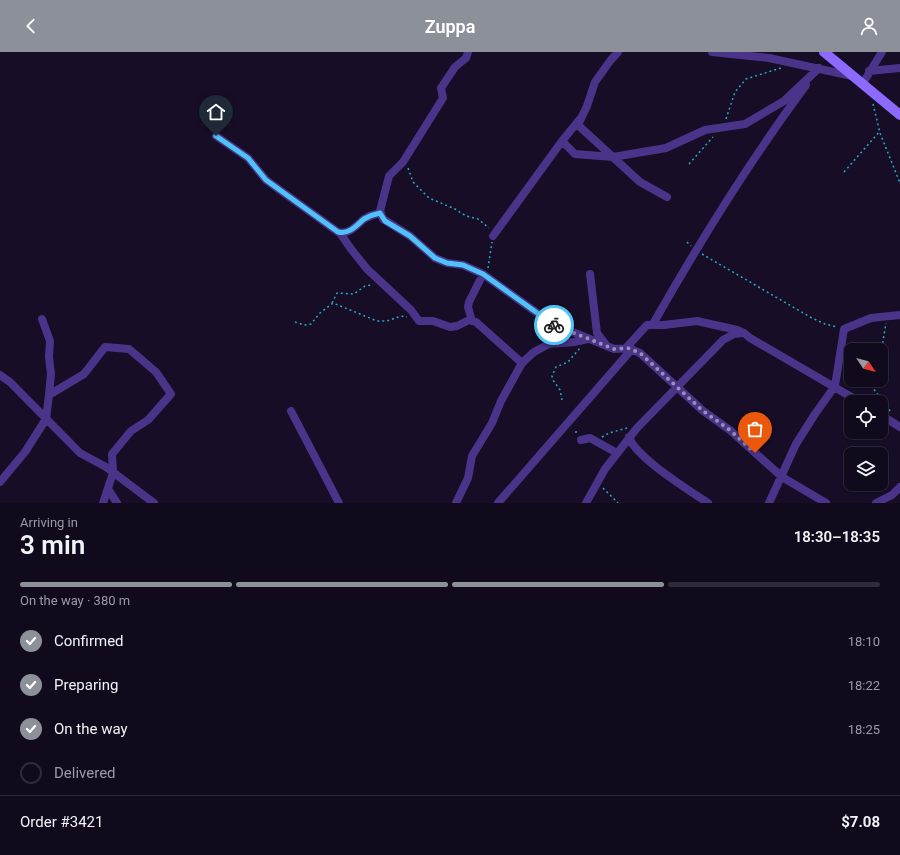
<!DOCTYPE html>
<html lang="en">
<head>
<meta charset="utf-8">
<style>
  :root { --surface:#110a1d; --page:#1e182a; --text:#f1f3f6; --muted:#9c9aa4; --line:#302b3b; --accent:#8c9099 }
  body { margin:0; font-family:Roboto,sans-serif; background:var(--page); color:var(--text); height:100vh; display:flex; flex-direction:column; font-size:15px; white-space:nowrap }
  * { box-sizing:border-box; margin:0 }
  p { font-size:13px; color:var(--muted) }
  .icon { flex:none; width:22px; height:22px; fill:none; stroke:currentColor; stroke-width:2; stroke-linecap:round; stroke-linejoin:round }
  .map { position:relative; height:451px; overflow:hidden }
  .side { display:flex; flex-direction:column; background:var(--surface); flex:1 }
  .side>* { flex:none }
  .needle { width:26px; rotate:125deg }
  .tools { position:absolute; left:844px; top:291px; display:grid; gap:8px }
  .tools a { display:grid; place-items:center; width:44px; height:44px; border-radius:8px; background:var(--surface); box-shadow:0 1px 3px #0004,0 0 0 1px var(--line); font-size:20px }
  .pin { position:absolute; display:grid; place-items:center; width:34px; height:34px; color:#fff; margin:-41px -17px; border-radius:50% 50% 50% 0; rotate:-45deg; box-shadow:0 0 4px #0007 }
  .pin .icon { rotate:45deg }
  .courier { position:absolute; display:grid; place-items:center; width:40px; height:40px; margin:-20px; border:3px solid #4fc3f7; border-radius:50%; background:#fff; color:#222; box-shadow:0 1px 5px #0007 }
  .overview em { font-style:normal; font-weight:600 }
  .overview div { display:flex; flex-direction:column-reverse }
  .overview { display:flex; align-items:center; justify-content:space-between; height:68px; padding:0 20px }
  h1 { font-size:26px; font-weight:600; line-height:30px }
  .bar { display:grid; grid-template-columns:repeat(4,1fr); gap:6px 4px; align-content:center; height:48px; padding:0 20px }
  .bar i { height:5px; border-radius:3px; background:var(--line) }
  .bar .selected { background:var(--accent) }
  .bar p { grid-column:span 4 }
  .line { display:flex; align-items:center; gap:10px; padding:0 20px; border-top:1px solid var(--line) }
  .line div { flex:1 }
  ol { padding:0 20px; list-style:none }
  li { display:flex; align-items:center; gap:12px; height:44px }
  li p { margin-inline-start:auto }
  li .icon { padding:4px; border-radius:50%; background:var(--accent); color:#fff; stroke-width:4 }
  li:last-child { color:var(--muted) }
  li i { width:22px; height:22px; border:2px solid var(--line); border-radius:50% }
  header { display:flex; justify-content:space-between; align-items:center; height:52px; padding:0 20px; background:var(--accent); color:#fff; font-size:18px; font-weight:600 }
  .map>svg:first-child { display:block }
</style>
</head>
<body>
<header><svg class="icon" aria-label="back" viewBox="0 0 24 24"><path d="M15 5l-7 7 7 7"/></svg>Zuppa<svg class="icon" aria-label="person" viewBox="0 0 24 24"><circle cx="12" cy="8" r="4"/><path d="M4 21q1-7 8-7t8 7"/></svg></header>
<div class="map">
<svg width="900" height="451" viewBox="0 0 900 451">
  <rect width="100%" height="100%" fill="#170d27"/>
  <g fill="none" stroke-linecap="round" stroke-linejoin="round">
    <!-- path -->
    <path stroke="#25aac2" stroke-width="1.5" stroke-dasharray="2 3" stroke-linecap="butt" d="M 873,52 L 880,81 L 900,131
      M 726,67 L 735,40 L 746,27 L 781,16
      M 689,112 L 713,85
      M 408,116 L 413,130 L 429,146 L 455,157 L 466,164 L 478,167 L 489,176
      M 844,120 L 880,79
      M 687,190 L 691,194
      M 702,202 L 810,265 L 825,272 L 837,275
      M 488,216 L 492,190
      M 332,251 L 337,241 L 354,242 L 365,234 L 373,233
      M 295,270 L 304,273 L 311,272 L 320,261 L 333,251 L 377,269 L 387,269 L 401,264 L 407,265
      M 881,301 L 886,271
      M 871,328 L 873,336 L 891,360
      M 562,348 L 560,338 L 553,328 L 552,324 L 556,315 L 568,310 L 580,296
      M 575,380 L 580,380
      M 602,385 L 609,381 L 627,376
      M 603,436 L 618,451"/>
    <!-- street -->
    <path stroke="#49348a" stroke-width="8" d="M 468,0 L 466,6 L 455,15 L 441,36 L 443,46 L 403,110 L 389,124 L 380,159 L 383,167 L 410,184 L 435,206 L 447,211 L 463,213 L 483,222 L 551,271 L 614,297 L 628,296 L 640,301 L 702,358 L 731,379 L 782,425 L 826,451
      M 618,0 L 610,9 L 595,30 L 587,54 L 578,73 L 640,130 L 667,145
      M 712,0 L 769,6 L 852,24
      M 869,19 L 900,16
      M 863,31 L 882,0
      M 580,67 L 562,89 L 575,102 L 613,105 L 666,96 L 705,78 L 745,72 L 784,49 L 819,16
      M 216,84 L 248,106 L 266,128 L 338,180 C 349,183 357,173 364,167 C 369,164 375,162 380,161
      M 340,181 L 351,197 L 367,217 L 411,258 L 419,269 L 433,269 L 450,275 L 457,274 L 469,268 L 476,270 L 522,311
      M 493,184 L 562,89
      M 590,222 L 597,281 L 606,293
      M 42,267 L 50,289 L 49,305 L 51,322 L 49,343 L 84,322 L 105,295 L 129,297 L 156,320 L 171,342 L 148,368 L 131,379 L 112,402 L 113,421 L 103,451
      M 472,269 L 468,255 L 469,250 L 483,222
      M 653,272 C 700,189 749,110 806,33
      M 625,297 L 647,273 L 664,273 L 697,269 L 737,278 L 744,281 L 750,286 L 860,350
      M 0,323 L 10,330 L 80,401 L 106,415 L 154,451
      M 291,359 L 339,451
      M 881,363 L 900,375
      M 629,385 C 635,405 689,438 708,451
      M 581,388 L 590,386 L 617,401
      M 0,430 L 25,400 L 46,367 L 49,343
      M 108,437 L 117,451
      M 456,451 L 468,426 L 472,404 L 492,371 L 501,349 L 522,311 L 534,300 L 549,292 L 574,290 L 588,287
      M 498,451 L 632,297
      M 586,451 L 605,417 L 637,376 L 723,288 L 734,282 L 743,281
      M 769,451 L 796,392 L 815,362 L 835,334 L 844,277 L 871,266 L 900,263
      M 876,451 L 892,443 L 900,435"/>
    <!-- secondary -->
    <path stroke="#8d6aff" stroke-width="10" d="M 824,0 L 900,63"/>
  </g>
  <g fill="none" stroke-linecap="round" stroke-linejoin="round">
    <!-- done -->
    <path stroke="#9a8eb3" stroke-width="4" stroke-dasharray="0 7.2" d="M 554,273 L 614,297 L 628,296 L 640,301 L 702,358 L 731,379 L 755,401"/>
    <!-- route -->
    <path stroke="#4fc3f7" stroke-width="5" d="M 216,84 L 248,106 L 266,128 L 338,180 C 349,183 357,173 364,167 C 369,164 375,162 380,161 L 385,169 L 410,184 L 435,206 L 447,211 L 463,213 L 483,222 L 554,273"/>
  </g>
</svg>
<div class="tools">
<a><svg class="needle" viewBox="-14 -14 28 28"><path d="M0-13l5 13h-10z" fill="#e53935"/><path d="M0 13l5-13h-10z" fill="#9c9aa4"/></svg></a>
<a><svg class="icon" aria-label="locate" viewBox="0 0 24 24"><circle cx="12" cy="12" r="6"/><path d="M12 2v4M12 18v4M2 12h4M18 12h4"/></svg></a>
<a><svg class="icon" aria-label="layers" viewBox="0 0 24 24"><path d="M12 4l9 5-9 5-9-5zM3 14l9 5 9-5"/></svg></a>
</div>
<div class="pin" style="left:755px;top:401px;background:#ea580c"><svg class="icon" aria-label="bag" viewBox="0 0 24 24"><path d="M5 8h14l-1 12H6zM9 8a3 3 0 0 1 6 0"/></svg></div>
<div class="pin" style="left:216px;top:84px;background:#1f2937"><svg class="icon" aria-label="home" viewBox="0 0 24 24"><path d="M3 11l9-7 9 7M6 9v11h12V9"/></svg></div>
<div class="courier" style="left:554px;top:273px"><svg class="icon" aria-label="bike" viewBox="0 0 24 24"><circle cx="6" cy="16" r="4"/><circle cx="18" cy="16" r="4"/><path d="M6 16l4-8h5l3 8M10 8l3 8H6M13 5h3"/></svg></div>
</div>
<section class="side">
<div class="overview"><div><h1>3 min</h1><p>Arriving in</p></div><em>18:30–18:35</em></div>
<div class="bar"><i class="selected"></i><i class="selected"></i><i class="selected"></i><i></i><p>On the way · 380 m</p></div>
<ol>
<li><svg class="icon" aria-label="check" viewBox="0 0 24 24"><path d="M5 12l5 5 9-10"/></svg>Confirmed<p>18:10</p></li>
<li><svg class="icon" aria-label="check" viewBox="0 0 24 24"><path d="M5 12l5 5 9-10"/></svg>Preparing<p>18:22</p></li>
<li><svg class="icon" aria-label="check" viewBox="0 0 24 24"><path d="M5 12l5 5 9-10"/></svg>On the way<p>18:25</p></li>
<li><i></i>Delivered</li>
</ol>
<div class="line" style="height:52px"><div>Order #3421</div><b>$7.08</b></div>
</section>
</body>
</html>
